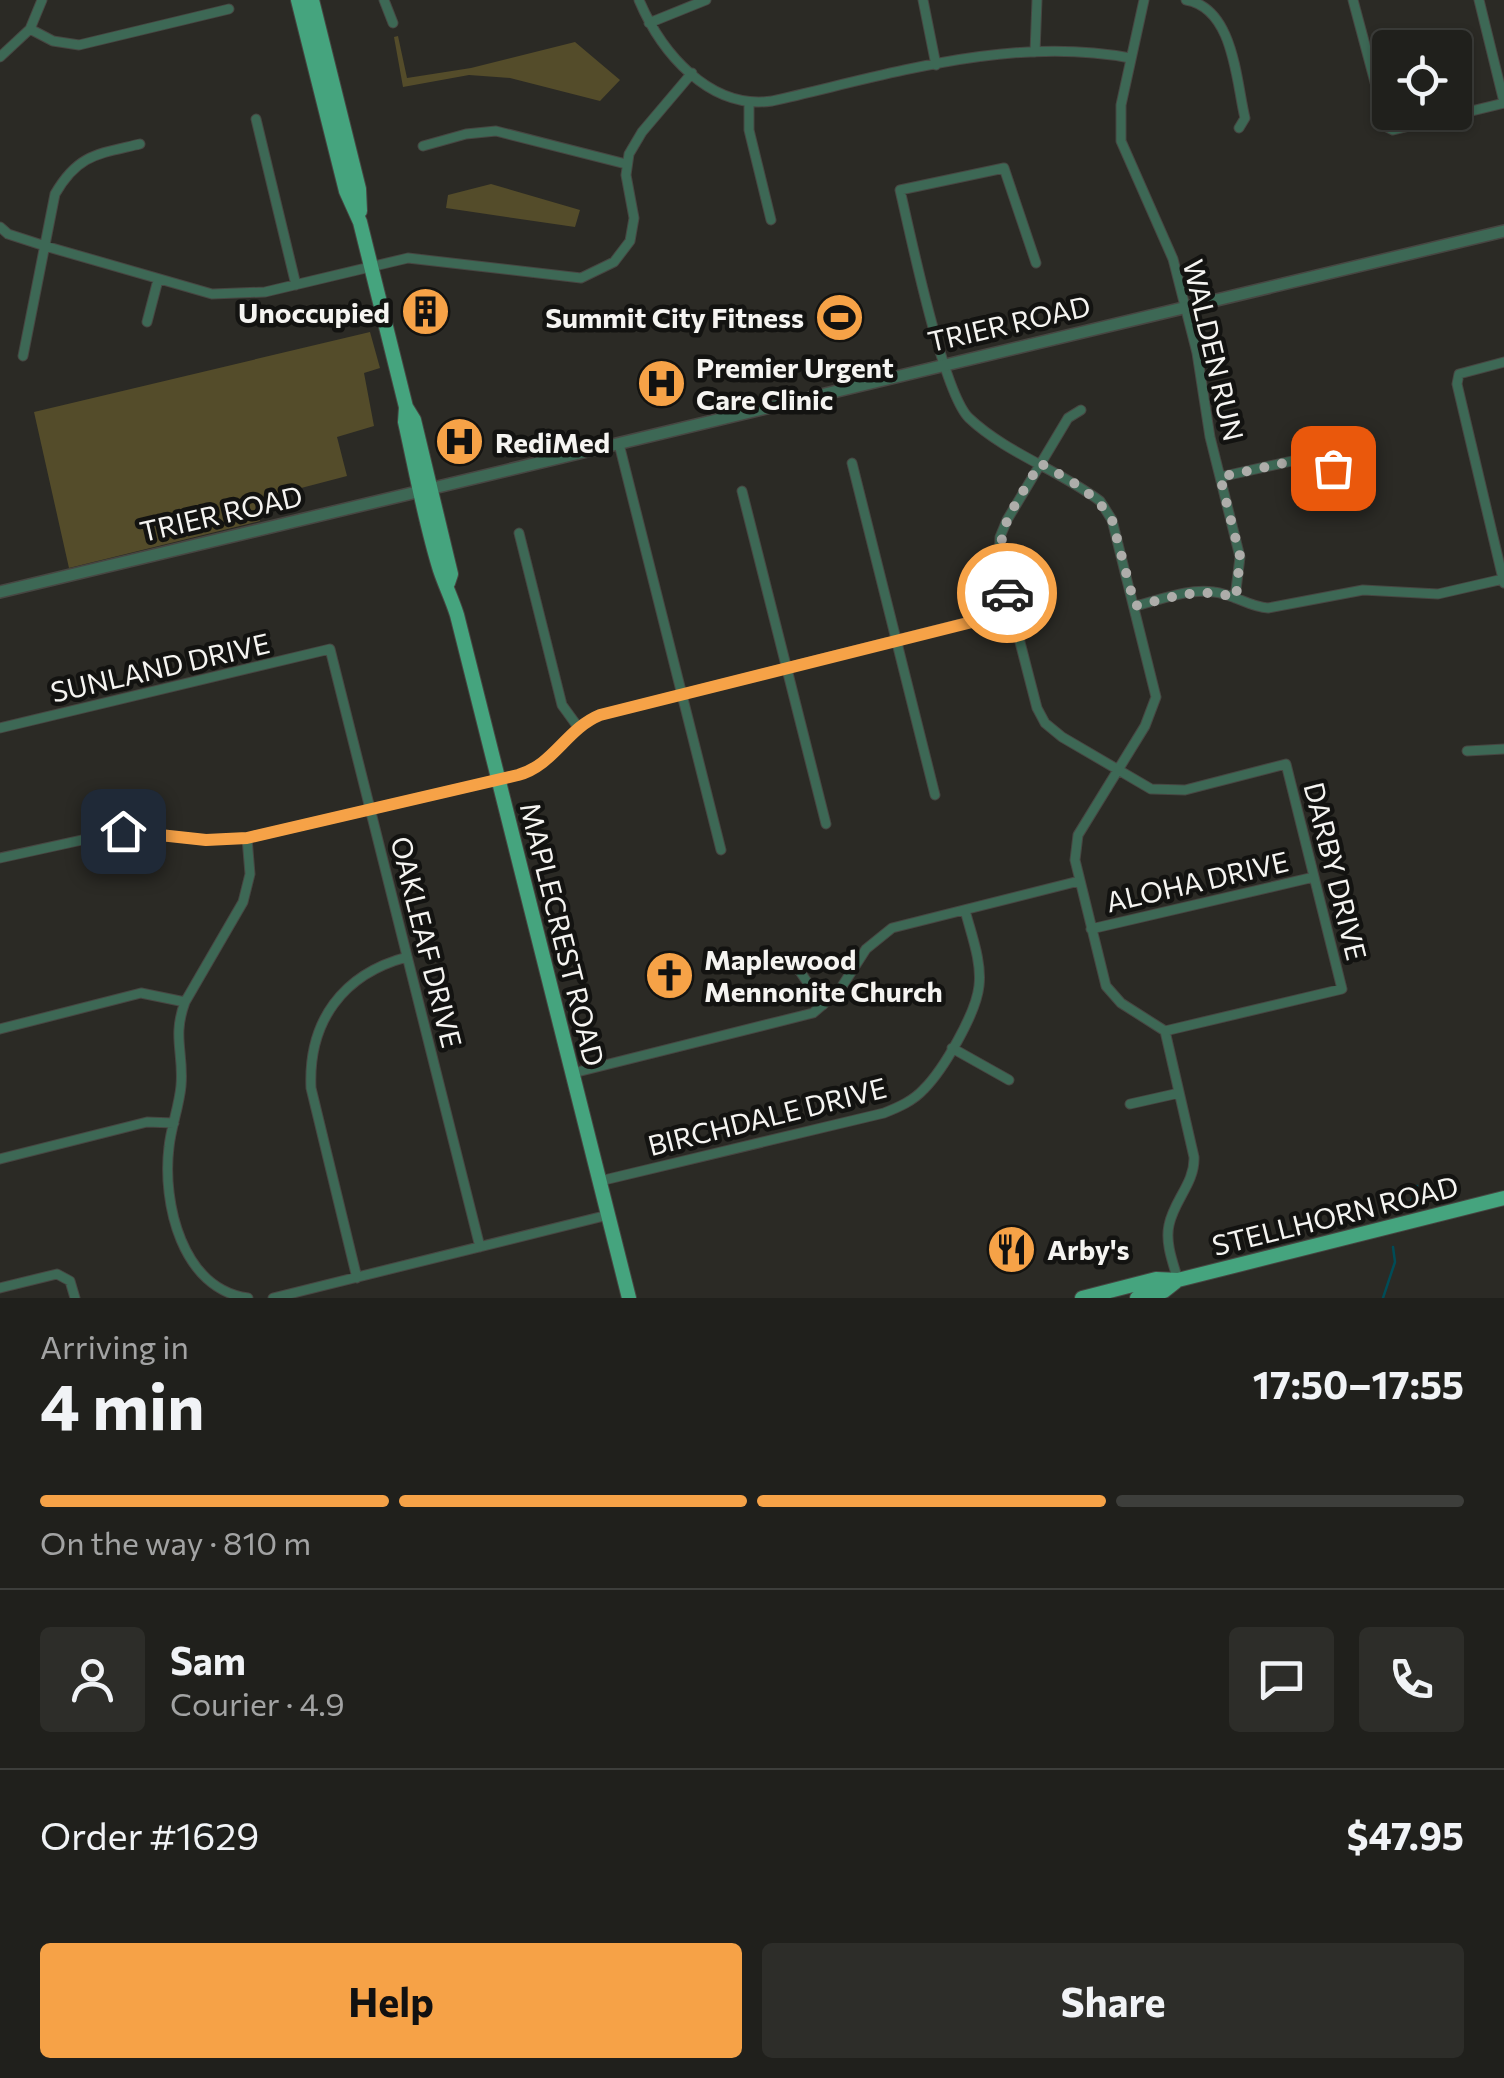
<!DOCTYPE html>
<html lang="en">
<head>
<meta charset="utf-8">
<style>
  :root { --surface:#20201c; --page:#2d2d29; --text:#f1f3f6; --muted:#a2a3a3; --line:#3d3e3b; --accent:#f6a247 }
  body { margin:0; font-family:Commissioner,sans-serif; background:var(--page); color:var(--text); height:100vh; display:flex; flex-direction:column; font-size:38px; white-space:nowrap }
  * { box-sizing:border-box; margin:0 }
  p { font-size:32px; color:var(--muted) }
  .icon { flex:none; width:55px; height:55px; fill:none; stroke:currentColor; stroke-width:2; stroke-linecap:round; stroke-linejoin:round }
  .map { position:relative; height:1298px; overflow:hidden }
  .sheet { display:flex; flex-direction:column; background:var(--surface); flex:1 }
  .sheet>* { flex:none }
  .buttons { position:absolute; left:1372px; top:30px; display:grid; gap:20px }
  .buttons a { display:grid; place-items:center; width:100px; height:100px; border-radius:10px; background:var(--surface); box-shadow:0 2px 8px #0004,0 0 0 2px var(--line); font-size:50px }
  .pin { position:absolute; display:grid; place-items:center; width:85px; height:85px; color:#fff; margin:-42px; border-radius:20px; box-shadow:0 5px 15px #0006 }
  .courier { position:absolute; display:grid; place-items:center; width:100px; height:100px; margin:-50px; border:8px solid #f6a247; border-radius:50%; background:#fff; color:#222; box-shadow:0 2px 12px #0007 }
  .summary em { font-style:normal; font-weight:700 }
  .summary div { display:flex; flex-direction:column-reverse }
  .summary { display:flex; align-items:center; justify-content:space-between; height:170px; padding:0 40px }
  h1 { font-size:65px; font-weight:700; line-height:75px }
  .bar { display:grid; grid-template-columns:repeat(4,1fr); gap:15px 10px; align-content:center; height:120px; padding:0 40px }
  .bar i { height:12px; border-radius:8px; background:var(--line) }
  .bar .selected { background:var(--accent) }
  .bar p { grid-column:span 4 }
  .line { display:flex; align-items:center; gap:25px; padding:0 40px; border-top:2px solid var(--line) }
  .line div { flex:1 }
  .round { display:grid; place-items:center; flex:none; width:105px; height:105px; border-radius:10px; background:var(--page) }
  .primary-button { display:flex; gap:20px; margin-top:auto; padding:20px 40px }
  .primary-button a { flex:1; height:115px; border-radius:10px; background:var(--accent); color:#111; font-size:40px; font-weight:700; line-height:115px; text-align:center }
  .primary-button a+a { background:var(--page); color:var(--text) }
  .map>svg:first-child { display:block }
</style>
</head>
<body>
<div class="map">
<svg width="1504" height="1298" viewBox="0 0 1504 1298">
  <rect width="100%" height="100%" fill="#2b2a25"/>
  <!-- green -->
  <path fill="#544c2a" d="M 398,36 L 407,78 L 471,68 L 575,42 L 620,80 L 600,101 L 510,78 L 469,75 L 403,87 L 394,37 Z
    M 491,184 L 580,210 L 575,227 L 446,208 L 448,195 Z
    M 370,332 L 380,368 L 364,373 L 374,426 L 337,437 L 347,476 L 263,498 L 256,505 L 260,521 L 69,568 L 34,412 Z"/>
  <g fill="none" stroke-linecap="round" stroke-linejoin="round">
    <!-- stream -->
    <path stroke="#004c57" stroke-width="2.5" d="M 1410,1204 L 1417,1186
      M 1383,1298 L 1395,1262 L 1393,1247"/>
    <defs>
      <path id="minor" d="M 384,0 L 393,23
        M 639,0 C 661,52 709,110 772,101 C 888,75 1011,35 1130,58
        M 923,0 L 936,65
        M 1144,0 L 1121,105 L 1121,141 L 1173,259 L 1197,353 L 1210,437 L 1240,557 L 1235,598
        M 1186,0 C 1234,8 1236,81 1245,118 L 1239,128
        M 1353,0 L 1387,127 L 1393,130 L 1504,103
        M 1479,0 L 1504,102
        M 649,23 L 706,0
        M 30,29 L 53,41 L 79,45 L 229,9
        M 1035,52 L 1037,0
        M 0,57 L 30,29 L 42,0
        M 749,102 L 749,130 L 771,220
        M 256,119 L 296,285
        M 423,146 L 466,134 L 496,131 L 626,164
        M 0,227 L 8,234 L 45,246 L 212,294 L 265,292 L 408,258 L 581,278 L 614,262 L 630,241 L 634,218 L 626,175 L 629,154 L 642,132 L 692,73
        M 1036,263 L 1004,168 L 900,190 C 910,233 943,393 969,418 C 1006,453 1059,470 1100,501 L 1112,520 L 1156,697 L 1145,726 L 1078,835 L 1075,860 L 1106,986 L 1121,1003 L 1165,1031 L 1194,1157 C 1195,1183 1174,1200 1169,1225 C 1165,1243 1173,1263 1178,1280
        M 147,322 L 158,280
        M 23,356 L 55,194 C 78,154 98,154 140,144
        M 1504,362 L 1459,374 L 1457,384 L 1504,583
        M 1081,410 L 1068,418 L 1007,520 L 1000,537 L 999,561 L 1037,708 L 1045,723 L 1062,737 L 1151,789 L 1185,790 L 1286,764 L 1342,989 L 1165,1031
        M 619,444 L 721,850
        M 852,463 L 935,795
        M 1220,477 L 1310,457 L 1319,473 L 1333,468 L 1326,455 L 1310,457
        M 742,491 L 826,824
        M 519,533 L 562,705 L 578,727
        M 1135,606 C 1160,600 1188,588 1214,592 C 1234,594 1249,607 1268,608 L 1363,590 L 1438,594 L 1503,579
        M 0,728 L 330,649 L 480,1247
        M 1467,751 L 1504,749
        M 247,838 L 250,874 L 243,902 L 185,1002 C 172,1037 184,1053 181,1086 C 179,1107 171,1127 169,1147 C 162,1203 182,1289 248,1298
        M 0,858 L 123,831 L 206,840 L 247,838 L 518,775 C 554,765 566,729 600,715 L 1012,611
        M 1091,929 L 1314,877
        M 790,957 L 823,1005
        M 0,1029 L 141,993 L 185,1002
        M 952,1048 L 1009,1080
        M 573,1073 L 813,1013 L 839,991 L 866,949 L 892,928 L 1079,881
        M 1130,1104 L 1179,1093
        M 0,1159 L 147,1122 L 174,1123
        M 600,1181 L 884,1113 C 899,1107 913,1101 924,1089 C 943,1070 976,1014 979,986 C 982,961 971,934 965,910
        M 357,1278 L 311,1088 C 308,1021 343,974 407,957
        M 0,1288 L 57,1274 L 70,1281 L 75,1298
        M 273,1298 L 608,1215"/>
      <path id="tertiary" d="M 0,592 L 1504,231"/>
      <path id="primary" d="M 298,0 L 346,191 L 360,222 L 406,407 L 414,420 L 451,574 L 448,583
        M 312,0 L 359,189 L 360,211
        M 406,407 L 405,422 C 416,471 425,522 440,570 C 445,585 452,599 457,615 L 629,1298
        M 1082,1298 L 1156,1279 L 1178,1280 L 1504,1198
        M 1137,1298 L 1164,1291 L 1178,1280"/>
    </defs>
    <!-- minor casing -->
    <use href="#minor" stroke="#474642" stroke-width="11"/>
    <!-- tertiary casing -->
    <use href="#tertiary" stroke="#474642" stroke-width="14"/>
    <!-- primary casing -->
    <use href="#primary" stroke="#474642" stroke-width="16"/>
    <!-- minor -->
    <use href="#minor" stroke="#3d6855" stroke-width="9"/>
    <!-- tertiary -->
    <use href="#tertiary" stroke="#3d6855" stroke-width="11"/>
    <!-- primary -->
    <use href="#primary" stroke="#45a47e" stroke-width="14"/>
  </g>
  <g fill="none" stroke-linecap="round" stroke-linejoin="round">
    <!-- done -->
    <path stroke="#aeadaa" stroke-width="10" stroke-dasharray="0 18" d="M 1007,593 C 990,530 1010,516 1040,463 C 1067,479 1095,492 1112,520 L 1135,606 C 1170,598 1200,586 1236,598 L 1240,556 L 1220,477 L 1321,455 L 1330,457 L 1333,468"/>
    <!-- route -->
    <path stroke="#f6a247" stroke-width="12" d="M 123,831 L 206,840 L 247,838 L 518,775 C 554,765 566,729 600,715 L 1012,612 L 1007,593"/>
  </g>
  <!-- icons -->
  <defs>
    <symbol id="building-disc" viewBox="-11 -11 22 22"><circle r="9.5" fill="#f6a247" stroke="#131311"/><path d="M-4-6H4V6H1V3H-1V6H-4ZM-2.5-4.3h1.7v1.8h-1.7ZM.8-4.3h1.7v1.8H.8ZM-2.5-1h1.7V.8h-1.7ZM.8-1h1.7V.8H.8Z" fill="#111"/></symbol>
    <symbol id="stadium-disc" viewBox="-11 -11 22 22"><circle r="9.5" fill="#f6a247" stroke="#131311"/><path d="M0-5a6.5 5 0 1 0 0 10a6.5 5 0 1 0 0-10ZM-3.5-1.8h7v3.6h-7Z" fill="#111"/></symbol>
    <symbol id="hospital-disc" viewBox="-11 -11 22 22"><circle r="9.5" fill="#f6a247" stroke="#131311"/><path d="M-5-5h3v3.5h4V-5h3V5h-3V1.5h-4V5h-3Z" fill="#111"/></symbol>
    <symbol id="church-disc" viewBox="-11 -11 22 22"><circle r="9.5" fill="#f6a247" stroke="#131311"/><path d="M-1.2-6h2.4v3.5h3.3v2.4h-3.3V6h-2.4V-.1h-3.3v-2.4h3.3Z" fill="#111"/></symbol>
    <symbol id="restaurant-disc" viewBox="-11 -11 22 22"><circle r="9.5" fill="#f6a247" stroke="#131311"/><path d="M-5-6h1v4h1v-4h1v4h1v-4h1v5L-1.5 .5V6h-2V.5L-5-1ZM5-6V6H3V1.5H1.5Q1.5-4 5-6Z" fill="#111"/></symbol>
  </defs>
  <g fill-rule="evenodd">
    <use href="#building-disc" x="398" y="284" width="55" height="55"/>
    <use href="#stadium-disc" x="812" y="290" width="55" height="55"/>
    <use href="#hospital-disc" x="634" y="356" width="55" height="55"/>
    <use href="#hospital-disc" x="432" y="414" width="55" height="55"/>
    <use href="#church-disc" x="642" y="948" width="55" height="55"/>
    <use href="#restaurant-disc" x="984" y="1222" width="55" height="55"/>
  </g>
  <g text-anchor="middle" dominant-baseline="central" stroke-width="9" stroke-linejoin="round" paint-order="stroke">
    <!-- poi labels -->
    <g font-size="28" font-weight="bold" fill="#f5f4f1" stroke="#131311" text-anchor="start">
      <text x="390" y="312" text-anchor="end">Unoccupied</text>
      <text x="804" y="317" text-anchor="end">Summit City Fitness</text>
      <text x="696" y="367">Premier Urgent<tspan x="696" dy="32">Care Clinic</tspan></text>
      <text x="495" y="442">RediMed</text>
      <text x="704" y="959">Maplewood<tspan x="704" dy="32">Mennonite Church</tspan></text>
      <text x="1047" y="1249">Arby's</text>
    </g>
    <!-- street labels -->
    <g font-size="28" fill="#f5f4f1" stroke="#131311">
      <text transform="translate(1009 323) rotate(-13)">TRIER ROAD</text>
      <text transform="translate(1214 350) rotate(77)">WALDEN RUN</text>
      <text transform="translate(221 513) rotate(-13)">TRIER ROAD</text>
      <text transform="translate(160 667) rotate(-13)">SUNLAND DRIVE</text>
      <text transform="translate(1336 871) rotate(76)">DARBY DRIVE</text>
      <text transform="translate(1197 881) rotate(-13)">ALOHA DRIVE</text>
      <text transform="translate(563 934) rotate(76)">MAPLECREST ROAD</text>
      <text transform="translate(427 942) rotate(76)">OAKLEAF DRIVE</text>
      <text transform="translate(767 1116) rotate(-14)">BIRCHDALE DRIVE</text>
      <text transform="translate(1335 1215) rotate(-14)">STELLHORN ROAD</text>
    </g>
  </g>
</svg>
<div class="buttons">
<a><svg class="icon" aria-label="locate" viewBox="0 0 24 24"><circle cx="12" cy="12" r="6"/><path d="M12 2v4M12 18v4M2 12h4M18 12h4"/></svg></a>
</div>
<div class="pin" style="left:1333px;top:468px;background:#ea580c"><svg class="icon" aria-label="bag" viewBox="0 0 24 24"><path d="M5 8h14l-1 12H6zM9 8a3 3 0 0 1 6 0"/></svg></div>
<div class="pin" style="left:123px;top:831px;background:#1f2937"><svg class="icon" aria-label="home" viewBox="0 0 24 24"><path d="M3 11l9-7 9 7M6 9v11h12V9"/></svg></div>
<div class="courier" style="left:1007px;top:593px"><svg class="icon" aria-label="car" viewBox="0 0 24 24"><path d="M5 17H2v-5l4-1 3-4h7l3 4 3 1v5h-3M9 17h6M6 11h13"/><circle cx="7" cy="17" r="2"/><circle cx="17" cy="17" r="2"/></svg></div>
</div>
<section class="sheet">
<div class="summary"><div><h1>4 min</h1><p>Arriving in</p></div><em>17:50–17:55</em></div>
<div class="bar"><i class="selected"></i><i class="selected"></i><i class="selected"></i><i></i><p>On the way · 810 m</p></div>
<div class="line" style="height:180px"><a class="round"><svg class="icon" aria-label="person" viewBox="0 0 24 24"><circle cx="12" cy="8" r="4"/><path d="M4 21q1-7 8-7t8 7"/></svg></a><div><b>Sam</b><p>Courier · 4.9</p></div><a class="round"><svg class="icon" aria-label="chat" viewBox="0 0 24 24"><path d="M4 5h16v11H9l-5 4z"/></svg></a><a class="round"><svg class="icon" aria-label="phone" viewBox="0 0 24 24"><path d="M5 4h4l2 5-3 2q2 4 5 5l2-3 5 2v4C11 20 4 13 5 4z"/></svg></a></div>
<div class="line" style="height:130px"><div>Order #1629</div><b>$47.95</b></div>
<div class="primary-button"><a>Help</a><a>Share</a></div>
</section>
</body>
</html>
